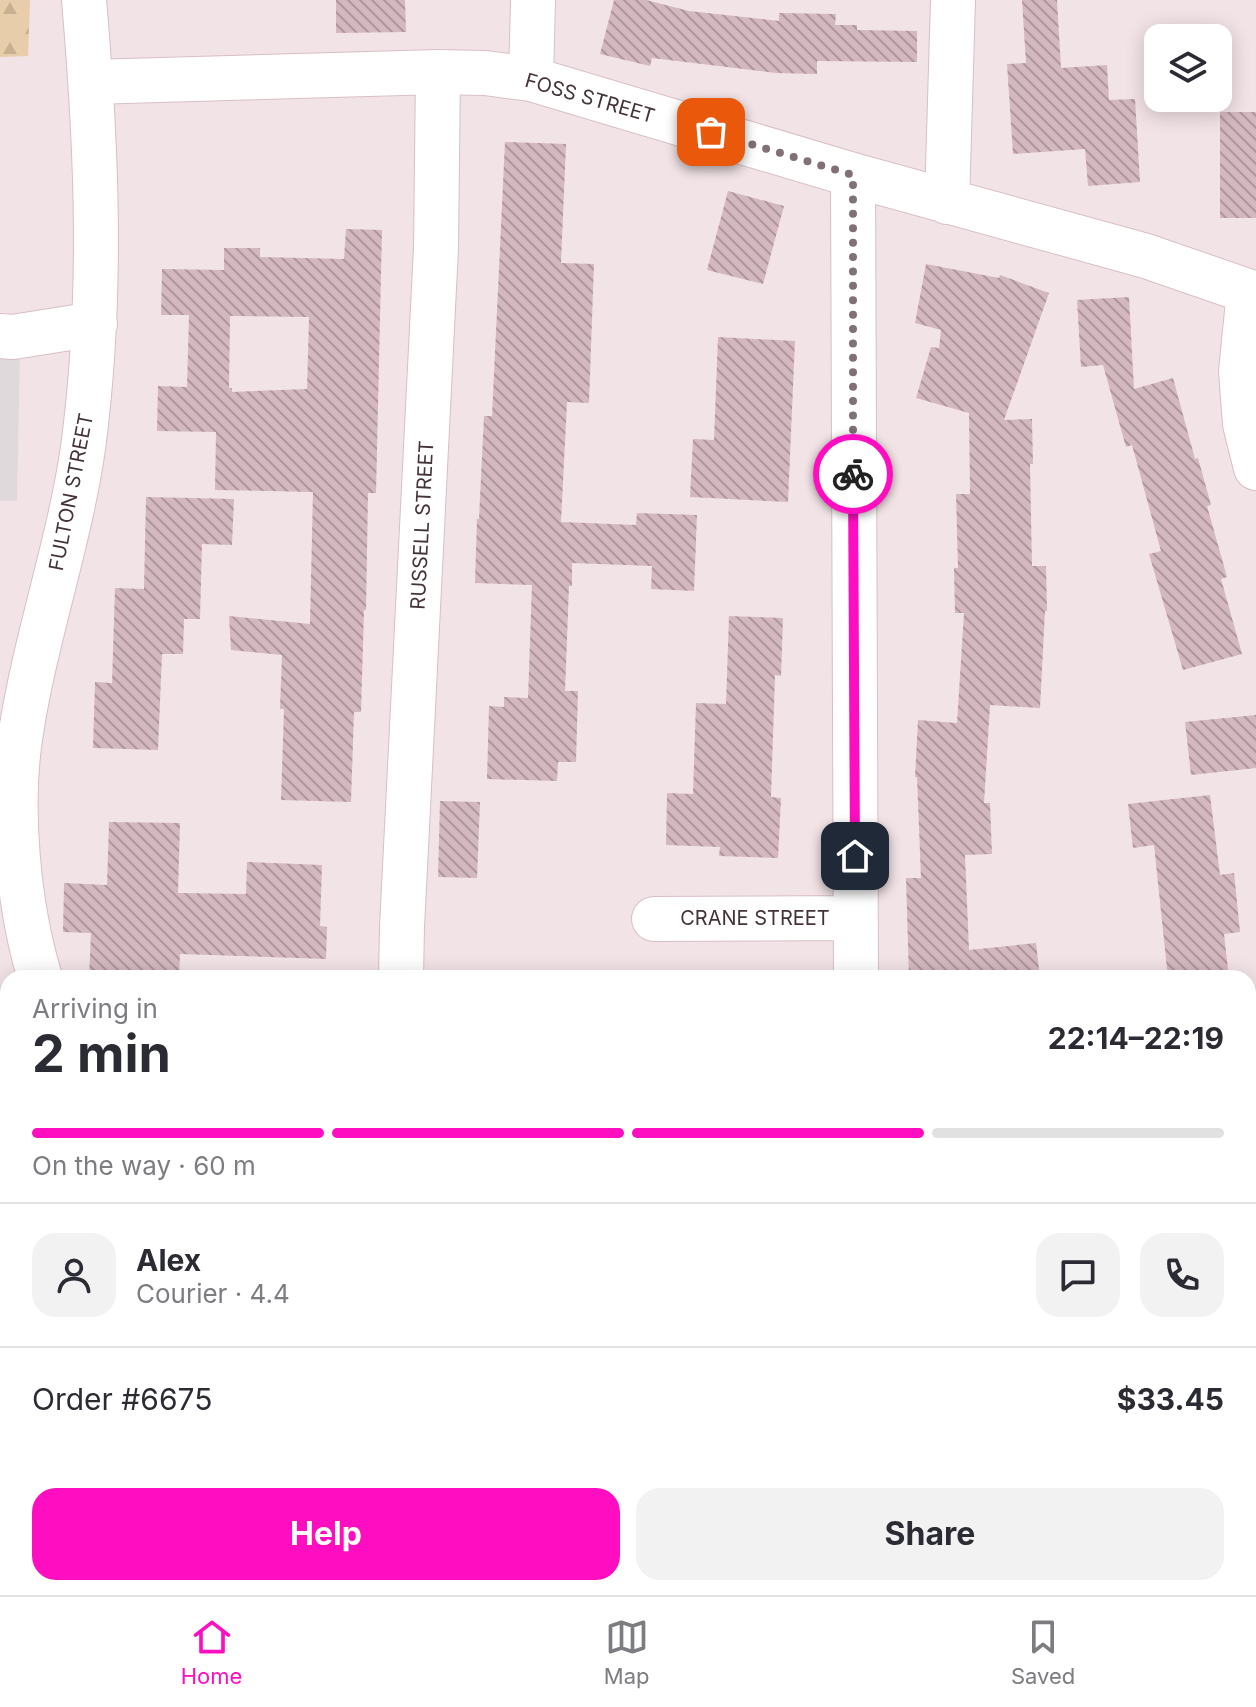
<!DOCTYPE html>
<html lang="en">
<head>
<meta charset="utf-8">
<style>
  :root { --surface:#fff; --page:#f2f2f3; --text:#2b2b33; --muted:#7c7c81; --line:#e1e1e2; --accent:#fe0ec0 }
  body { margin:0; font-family:Inter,sans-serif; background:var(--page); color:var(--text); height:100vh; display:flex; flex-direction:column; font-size:30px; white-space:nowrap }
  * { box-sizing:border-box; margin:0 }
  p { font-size:26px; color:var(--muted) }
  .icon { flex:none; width:44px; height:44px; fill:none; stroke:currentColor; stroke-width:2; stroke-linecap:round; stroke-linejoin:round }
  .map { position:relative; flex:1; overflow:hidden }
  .details { position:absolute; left:0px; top:970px; width:1256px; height:626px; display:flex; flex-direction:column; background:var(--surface); border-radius:24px 24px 0 0; box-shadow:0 4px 20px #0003 }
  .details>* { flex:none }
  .buttons { position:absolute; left:1144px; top:24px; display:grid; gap:16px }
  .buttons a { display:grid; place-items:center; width:88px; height:88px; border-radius:16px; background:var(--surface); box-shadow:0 4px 20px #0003; font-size:40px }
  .pin { position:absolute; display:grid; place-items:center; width:68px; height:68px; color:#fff; margin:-34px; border-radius:16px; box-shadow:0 4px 12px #0006 }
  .courier { position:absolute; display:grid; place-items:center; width:80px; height:80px; margin:-40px; border:6px solid #fe0ec0; border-radius:50%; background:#fff; color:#222; box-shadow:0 2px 10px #0007 }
  .headline em { font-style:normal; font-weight:700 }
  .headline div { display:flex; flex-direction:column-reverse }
  .headline { display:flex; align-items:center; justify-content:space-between; height:136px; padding:0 32px }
  h1 { font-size:52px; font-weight:700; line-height:60px }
  .bar { display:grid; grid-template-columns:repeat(4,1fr); gap:12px 8px; align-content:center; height:96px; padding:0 32px }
  .bar i { height:10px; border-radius:6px; background:var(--line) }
  .bar .selected { background:var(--accent) }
  .bar p { grid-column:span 4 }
  .line { display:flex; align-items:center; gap:20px; padding:0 32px; border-top:2px solid var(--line) }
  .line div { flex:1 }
  .round { display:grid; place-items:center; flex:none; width:84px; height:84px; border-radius:24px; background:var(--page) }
  .cta { display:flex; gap:16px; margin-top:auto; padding:16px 32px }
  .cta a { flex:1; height:92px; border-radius:24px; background:var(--accent); color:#fff; font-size:32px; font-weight:700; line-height:92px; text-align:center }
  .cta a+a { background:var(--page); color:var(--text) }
  .tabs { display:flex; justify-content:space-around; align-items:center; height:112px; border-top:2px solid var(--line); background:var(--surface); font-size:22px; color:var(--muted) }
  .tabs a { display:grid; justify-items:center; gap:4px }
  .tabs .selected { color:var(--accent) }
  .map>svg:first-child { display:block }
</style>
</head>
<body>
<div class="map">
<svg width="1256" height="1595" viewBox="0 0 1256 1595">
  <defs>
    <pattern id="forest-firs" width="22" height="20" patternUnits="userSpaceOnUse" patternTransform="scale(2)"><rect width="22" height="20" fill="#e8cdaa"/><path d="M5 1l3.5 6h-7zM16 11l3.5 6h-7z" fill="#c8b093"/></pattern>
    <pattern id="building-back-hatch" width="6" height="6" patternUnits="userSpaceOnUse" patternTransform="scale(2)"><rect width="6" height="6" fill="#d4b8c0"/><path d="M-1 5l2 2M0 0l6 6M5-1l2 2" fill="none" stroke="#ae969d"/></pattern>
  </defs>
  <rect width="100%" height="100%" fill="#f2e3e6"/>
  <!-- forest -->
  <path fill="url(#forest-firs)" d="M 0,0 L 30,0 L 28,56 L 0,57 Z"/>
  <!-- parking -->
  <path fill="#dfd9db" d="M 0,348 L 20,349 L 17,501 L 0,501 Z"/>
  <!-- building -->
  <path fill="url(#building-back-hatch)" fill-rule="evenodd" d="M 336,0 L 405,0 L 406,32 L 336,33 Z
    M 614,0 L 646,0 L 689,11 L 779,21 L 779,13 L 836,14 L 835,25 L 857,25 L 857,30 L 917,31 L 917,62 L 817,61 L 817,74 L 776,73 L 652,58 L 650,66 L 600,54 Z
    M 1022,0 L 1057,0 L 1061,68 L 1107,65 L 1109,100 L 1135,99 L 1140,182 L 1088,186 L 1085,149 L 1013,154 L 1007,64 L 1026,63 Z
    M 1220,112 L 1256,112 L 1256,218 L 1220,218 Z
    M 505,142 L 566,144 L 561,263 L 594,264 L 589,403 L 567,402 L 561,522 L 636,525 L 637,513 L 697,515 L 694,591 L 651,589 L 652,566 L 572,563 L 572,586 L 569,586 L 565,691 L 578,691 L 576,762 L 558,762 L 557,781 L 487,779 L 489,706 L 504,707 L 504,697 L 528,698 L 532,585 L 475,583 L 477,519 L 479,519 L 484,416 L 492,416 Z
    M 728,191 L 784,206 L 763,284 L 707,270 Z
    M 346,229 L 382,230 L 376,493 L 368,493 L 366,610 L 364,610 L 361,712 L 354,712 L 351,802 L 281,800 L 284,709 L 280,709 L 282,655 L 231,650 L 229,616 L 310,624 L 313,492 L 215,490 L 216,432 L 157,431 L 158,386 L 187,387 L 189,315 L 161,315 L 162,269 L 224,270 L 224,248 L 260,248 L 260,257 L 344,259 ZM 230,316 L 309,317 L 307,389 L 232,392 L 232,388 L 229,388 Z
    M 926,264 L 999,278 L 1000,275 L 1049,293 L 1004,420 L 1032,419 L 1033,464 L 1030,464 L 1032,566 L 1046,566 L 1047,611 L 1045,611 L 1040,708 L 990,705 L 984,803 L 990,803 L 992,854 L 965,855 L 969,950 L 1036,943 L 1040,978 L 909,978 L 906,878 L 921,878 L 917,777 L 915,777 L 918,720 L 957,723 L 964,613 L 955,613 L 954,568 L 958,568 L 956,494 L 970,494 L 969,413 L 916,398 L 931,347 L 939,348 L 941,330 L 915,323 Z
    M 1129,297 L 1134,389 L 1173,378 L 1195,459 L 1198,458 L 1211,505 L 1207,506 L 1227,577 L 1221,579 L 1242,654 L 1183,670 L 1149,554 L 1161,551 L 1132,445 L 1126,447 L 1103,365 L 1081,367 L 1077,300 Z
    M 718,337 L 795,341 L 788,502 L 690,497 L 693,439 L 714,440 Z
    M 146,497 L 234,499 L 232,545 L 202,544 L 200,619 L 184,619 L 183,654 L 162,654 L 158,750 L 93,748 L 95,682 L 112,683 L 115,588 L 144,589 Z
    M 729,616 L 783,618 L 781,676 L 775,675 L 771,797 L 781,798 L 778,858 L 719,856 L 720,847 L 666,845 L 667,793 L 693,794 L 696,703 L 726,704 Z
    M 1256,715 L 1256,768 L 1191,775 L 1185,722 Z
    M 1210,795 L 1220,875 L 1234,873 L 1240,932 L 1224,934 L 1229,978 L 1168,978 L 1154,845 L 1133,848 L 1128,804 Z
    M 440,801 L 480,802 L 477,878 L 438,877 Z
    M 109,822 L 180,823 L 178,893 L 246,894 L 247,862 L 322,865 L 320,926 L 327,927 L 326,959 L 180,954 L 179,978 L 89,978 L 91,933 L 63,932 L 64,883 L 107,885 Z"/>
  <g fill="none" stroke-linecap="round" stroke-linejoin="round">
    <defs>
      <path id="minor" d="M 531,79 L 533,0
        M 91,82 L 438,72 L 485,73 L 531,79 L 853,175 L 1146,256 L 1256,294
        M 853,175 L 856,978
        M 947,202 L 953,0
        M 1249,292 L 1241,371 L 1245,424 L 1256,468
        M 0,336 L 13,337 L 95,324
        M 654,919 L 855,918
        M 40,978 C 18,905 9,807 21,732 C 36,636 69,544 83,448 C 103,298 97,150 84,0
        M 401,978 L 402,927 L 436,248 L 438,72
        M 0,1150 L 8,1150
        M 1248,1320 L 1256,1320
        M 0,1553 L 8,1553
        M 152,1595 L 153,1588
        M 499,1595 L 499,1588
        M 867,1595 L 867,1588"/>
    </defs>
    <!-- minor casing -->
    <use href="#minor" stroke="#d8bfc5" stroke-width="46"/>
    <!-- minor -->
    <use href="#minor" stroke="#fff" stroke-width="44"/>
  </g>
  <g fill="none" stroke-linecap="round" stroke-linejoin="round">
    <!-- done -->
    <path stroke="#817175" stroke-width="8" stroke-dasharray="0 14.4" d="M 711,132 L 853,175 L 853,474"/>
    <!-- route -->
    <path stroke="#fe0ec0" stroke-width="10" d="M 853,474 L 855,856"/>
  </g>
  <g text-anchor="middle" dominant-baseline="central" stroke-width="6" stroke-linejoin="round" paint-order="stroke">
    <!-- street labels -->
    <g font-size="20" fill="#443338" stroke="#fff">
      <text transform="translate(590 98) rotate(16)">FOSS STREET</text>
      <text transform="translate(71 492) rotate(-79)">FULTON STREET</text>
      <text transform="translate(422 525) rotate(-87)">RUSSELL STREET</text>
      <text x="755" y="918">CRANE STREET</text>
    </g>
  </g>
</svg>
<div class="buttons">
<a><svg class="icon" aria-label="layers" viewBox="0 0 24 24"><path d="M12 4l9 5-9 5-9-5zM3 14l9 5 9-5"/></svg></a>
</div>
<div class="pin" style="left:711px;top:132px;background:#ea580c"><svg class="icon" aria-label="bag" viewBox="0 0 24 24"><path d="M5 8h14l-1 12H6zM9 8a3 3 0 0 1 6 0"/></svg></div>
<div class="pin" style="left:855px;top:856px;background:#1f2937"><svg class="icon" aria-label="home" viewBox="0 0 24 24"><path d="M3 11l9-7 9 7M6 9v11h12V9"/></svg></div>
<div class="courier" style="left:853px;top:474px"><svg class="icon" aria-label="bike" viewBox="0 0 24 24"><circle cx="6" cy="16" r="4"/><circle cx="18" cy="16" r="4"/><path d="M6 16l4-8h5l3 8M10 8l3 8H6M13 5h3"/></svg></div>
<section class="details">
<div class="headline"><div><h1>2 min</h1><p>Arriving in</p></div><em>22:14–22:19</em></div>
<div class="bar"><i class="selected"></i><i class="selected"></i><i class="selected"></i><i></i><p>On the way · 60 m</p></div>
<div class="line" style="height:144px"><a class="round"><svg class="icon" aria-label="person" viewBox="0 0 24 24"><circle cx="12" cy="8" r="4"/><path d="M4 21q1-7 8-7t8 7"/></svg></a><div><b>Alex</b><p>Courier · 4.4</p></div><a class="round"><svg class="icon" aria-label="chat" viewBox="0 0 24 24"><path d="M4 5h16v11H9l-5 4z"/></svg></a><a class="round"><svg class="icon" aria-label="phone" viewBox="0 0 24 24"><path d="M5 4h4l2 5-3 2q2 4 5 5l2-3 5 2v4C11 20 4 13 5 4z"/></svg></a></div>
<div class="line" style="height:104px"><div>Order #6675</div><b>$33.45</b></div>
<div class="cta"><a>Help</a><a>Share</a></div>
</section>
</div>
<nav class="tabs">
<a class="selected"><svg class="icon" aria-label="home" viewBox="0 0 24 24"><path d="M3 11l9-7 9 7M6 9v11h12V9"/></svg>Home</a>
<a><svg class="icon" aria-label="map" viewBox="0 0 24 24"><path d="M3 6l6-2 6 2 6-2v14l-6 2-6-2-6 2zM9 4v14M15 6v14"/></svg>Map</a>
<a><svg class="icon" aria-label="saved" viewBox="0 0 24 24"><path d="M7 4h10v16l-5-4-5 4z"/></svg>Saved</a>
</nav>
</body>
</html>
